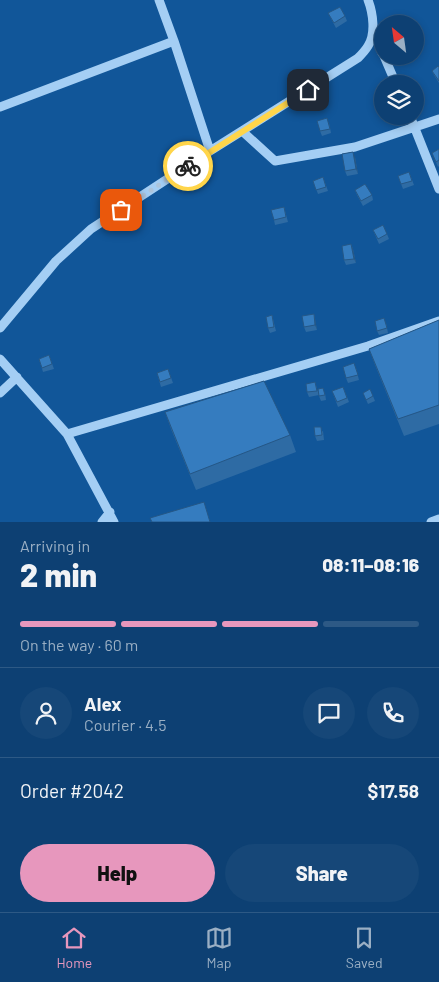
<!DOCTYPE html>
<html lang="en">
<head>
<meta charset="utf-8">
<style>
  :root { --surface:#0d4073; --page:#164778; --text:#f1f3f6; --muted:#9aafc4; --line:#2d5985; --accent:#e797bd }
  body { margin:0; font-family:Barlow,sans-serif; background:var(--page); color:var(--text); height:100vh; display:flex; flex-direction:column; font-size:19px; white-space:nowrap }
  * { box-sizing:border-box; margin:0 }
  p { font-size:16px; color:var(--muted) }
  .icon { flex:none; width:28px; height:28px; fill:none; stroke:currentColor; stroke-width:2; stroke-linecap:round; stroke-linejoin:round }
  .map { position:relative; height:522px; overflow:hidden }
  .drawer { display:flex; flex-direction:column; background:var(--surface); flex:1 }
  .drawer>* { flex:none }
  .needle { width:32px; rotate:331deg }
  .buttons { position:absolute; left:374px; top:15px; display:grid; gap:10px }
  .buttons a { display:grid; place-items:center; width:50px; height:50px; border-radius:50%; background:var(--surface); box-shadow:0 2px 8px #0003,0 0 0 1px var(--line); font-size:25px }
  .pin { position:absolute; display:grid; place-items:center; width:42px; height:42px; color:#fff; margin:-21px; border-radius:10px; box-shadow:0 2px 8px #0006 }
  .courier { position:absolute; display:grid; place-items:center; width:50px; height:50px; margin:-25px; border:4px solid #ffd54a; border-radius:50%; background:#fff; color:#222; box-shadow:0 1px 6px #0007 }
  .headline em { font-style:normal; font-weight:800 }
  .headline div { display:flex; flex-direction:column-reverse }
  .headline { display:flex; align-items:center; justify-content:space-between; height:85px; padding:0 20px }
  h1 { font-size:32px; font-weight:800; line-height:38px }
  .bar { display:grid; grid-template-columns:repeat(4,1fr); gap:8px 5px; align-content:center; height:60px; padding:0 20px }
  .bar i { height:6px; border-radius:4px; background:var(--line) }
  .bar .on { background:var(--accent) }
  .bar p { grid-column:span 4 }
  .line { display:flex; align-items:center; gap:12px; padding:0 20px; border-top:1px solid var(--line) }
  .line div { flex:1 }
  .round { display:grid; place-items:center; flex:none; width:52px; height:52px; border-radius:26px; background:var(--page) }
  .button { display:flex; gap:10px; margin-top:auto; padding:10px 20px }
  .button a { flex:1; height:58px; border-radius:30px; background:var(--accent); color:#111; font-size:20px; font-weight:800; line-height:58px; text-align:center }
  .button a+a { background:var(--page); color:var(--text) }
  .tab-bar { display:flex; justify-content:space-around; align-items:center; height:70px; border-top:1px solid var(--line); background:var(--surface); font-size:14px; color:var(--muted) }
  .tab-bar a { display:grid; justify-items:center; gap:2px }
  .tab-bar .on { color:var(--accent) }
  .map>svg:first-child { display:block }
</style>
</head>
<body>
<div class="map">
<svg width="439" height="522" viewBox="0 0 439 522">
  <rect width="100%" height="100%" fill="#115699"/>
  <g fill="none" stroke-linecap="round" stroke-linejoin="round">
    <!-- minor -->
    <path stroke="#a4cef4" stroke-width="9" d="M 159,0 L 174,41 L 210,151
      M 373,31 L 382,53
      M 384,56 L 396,84
      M 0,107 L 174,41
      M 410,116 L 439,189
      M 242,131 L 275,161 L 355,147 L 439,119
      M 0,328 L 56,261 L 91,229 L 210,151 L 358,58 C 361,55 365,51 368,46 C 376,34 373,13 368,0
      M 0,359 L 67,434 L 114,522
      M 0,393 L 17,377
      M 67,434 L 368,346 L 439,321
      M 102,522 L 110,512
      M 431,522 L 439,519"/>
  </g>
  <!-- wall -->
  <path fill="#2e6ba4" d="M 328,13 L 345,16 L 347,21 L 336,28 Z
    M 439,67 L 439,83 L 434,75 L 432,71 Z
    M 329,123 L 331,133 L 322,136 L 320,131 Z
    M 439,149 L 439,166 L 438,167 L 432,153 Z
    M 355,157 L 358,174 L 347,176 L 345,171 Z
    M 409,172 L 414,185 L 403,189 L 398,176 Z
    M 323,177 L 328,191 L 318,194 L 313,181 Z
    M 355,190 L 372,195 L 373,200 L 363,206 L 357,195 Z
    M 284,207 L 288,222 L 275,225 L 274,220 Z
    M 373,230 L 387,234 L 389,239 L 379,244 Z
    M 351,244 L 353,249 L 356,263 L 346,265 L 344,260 Z
    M 314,314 L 315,319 L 317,330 L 306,332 L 304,327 Z
    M 272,315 L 276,331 L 270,333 L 268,328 Z
    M 439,320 L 439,424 L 404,436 L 375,365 L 369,349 Z
    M 386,323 L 388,333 L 379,335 L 377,331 Z
    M 49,355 L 54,369 L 43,372 L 39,359 Z
    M 356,368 L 359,380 L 348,383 L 346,378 Z
    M 168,369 L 173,383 L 161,387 L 157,373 Z
    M 315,382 L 319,395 L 309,397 L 307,392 Z
    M 343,387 L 349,402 L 338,407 L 332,391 Z
    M 325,393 L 326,400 L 321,401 L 319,396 Z
    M 363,393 L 373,396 L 375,401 L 368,404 Z
    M 165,412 L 290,435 L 296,452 L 196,490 L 171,429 Z
    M 323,431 L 324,440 L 317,441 L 315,436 Z"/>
  <!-- shaded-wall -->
  <path fill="#255786" d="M 353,152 L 355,157 L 358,174 L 356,169 Z
    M 351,244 L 353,249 L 356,263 L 354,259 Z
    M 314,314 L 315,319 L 317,330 L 315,325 Z"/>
  <!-- building -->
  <path fill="#357cbf" stroke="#255786" d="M 340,7 L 345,16 L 334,23 L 328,13 Z
    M 438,66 L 439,67 L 439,81 L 432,71 Z
    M 327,118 L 330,129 L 320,131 L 317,121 Z
    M 439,149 L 439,160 L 436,162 L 432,153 Z
    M 353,152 L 356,169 L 345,171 L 342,154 Z
    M 409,172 L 412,181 L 401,184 L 398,176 Z
    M 323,177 L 326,187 L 316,190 L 313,181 Z
    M 365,184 L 372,195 L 361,201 L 355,190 Z
    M 284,207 L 286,217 L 274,220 L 271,210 Z
    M 383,225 L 387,234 L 378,239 L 373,230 Z
    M 351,244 L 354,259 L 344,260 L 342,246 Z
    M 314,314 L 315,325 L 304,327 L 302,316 Z
    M 272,315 L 274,327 L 268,328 L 266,317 Z
    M 384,318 L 387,328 L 377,331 L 375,321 Z
    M 439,320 L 439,405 L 398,419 L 369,349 Z
    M 49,355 L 52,364 L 42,368 L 39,359 Z
    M 354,363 L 358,375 L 346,378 L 343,367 Z
    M 168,369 L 171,378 L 160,382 L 157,373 Z
    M 264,381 L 290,435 L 190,474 L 165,412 Z
    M 315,382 L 317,391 L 307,392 L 306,384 Z
    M 343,387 L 347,398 L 337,402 L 332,391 Z
    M 323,388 L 325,395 L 319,396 L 318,389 Z
    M 370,389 L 373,396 L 366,400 L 363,393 Z
    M 314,427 L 321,427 L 322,435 L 315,436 Z
    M 204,502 L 210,522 L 152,522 L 150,518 Z"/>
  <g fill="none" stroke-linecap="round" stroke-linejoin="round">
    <!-- done -->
    <path stroke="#acc4db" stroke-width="5" stroke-dasharray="0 9" d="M 121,210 L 188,166"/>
    <!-- route -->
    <path stroke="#ffd54a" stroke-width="6" d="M 188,166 L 308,90"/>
  </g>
</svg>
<div class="buttons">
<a><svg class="needle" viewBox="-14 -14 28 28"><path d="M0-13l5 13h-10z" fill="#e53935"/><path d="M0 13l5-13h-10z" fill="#9aafc4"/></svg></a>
<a><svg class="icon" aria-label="layers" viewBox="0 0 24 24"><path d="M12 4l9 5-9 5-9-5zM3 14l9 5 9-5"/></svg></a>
</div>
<div class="pin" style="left:121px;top:210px;background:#ea580c"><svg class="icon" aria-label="bag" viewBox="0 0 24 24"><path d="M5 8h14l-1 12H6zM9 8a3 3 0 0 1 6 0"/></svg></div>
<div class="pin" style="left:308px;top:90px;background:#1f2937"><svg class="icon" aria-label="home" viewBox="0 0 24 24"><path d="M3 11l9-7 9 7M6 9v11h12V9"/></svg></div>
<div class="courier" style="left:188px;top:166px"><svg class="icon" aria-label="bike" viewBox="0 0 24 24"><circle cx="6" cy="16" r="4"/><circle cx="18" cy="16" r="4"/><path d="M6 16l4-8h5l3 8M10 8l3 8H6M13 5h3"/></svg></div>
</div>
<section class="drawer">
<div class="headline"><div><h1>2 min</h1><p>Arriving in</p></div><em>08:11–08:16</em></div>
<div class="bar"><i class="on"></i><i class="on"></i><i class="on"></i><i></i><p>On the way · 60 m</p></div>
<div class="line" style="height:90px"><a class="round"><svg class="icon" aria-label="person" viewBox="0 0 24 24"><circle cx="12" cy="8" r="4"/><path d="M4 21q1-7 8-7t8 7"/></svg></a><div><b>Alex</b><p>Courier · 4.5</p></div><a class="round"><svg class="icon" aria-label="chat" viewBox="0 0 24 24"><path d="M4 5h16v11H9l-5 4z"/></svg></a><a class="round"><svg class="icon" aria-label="phone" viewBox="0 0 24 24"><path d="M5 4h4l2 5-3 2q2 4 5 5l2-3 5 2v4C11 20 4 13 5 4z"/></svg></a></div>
<div class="line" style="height:65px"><div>Order #2042</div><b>$17.58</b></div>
<div class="button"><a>Help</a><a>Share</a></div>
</section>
<nav class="tab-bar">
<a class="on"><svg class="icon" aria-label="home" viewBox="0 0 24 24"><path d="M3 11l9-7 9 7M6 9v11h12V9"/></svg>Home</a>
<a><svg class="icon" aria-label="map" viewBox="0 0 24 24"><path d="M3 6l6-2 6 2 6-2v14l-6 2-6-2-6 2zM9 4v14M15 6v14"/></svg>Map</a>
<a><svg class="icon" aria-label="saved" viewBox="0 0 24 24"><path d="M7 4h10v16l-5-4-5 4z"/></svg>Saved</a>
</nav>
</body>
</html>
